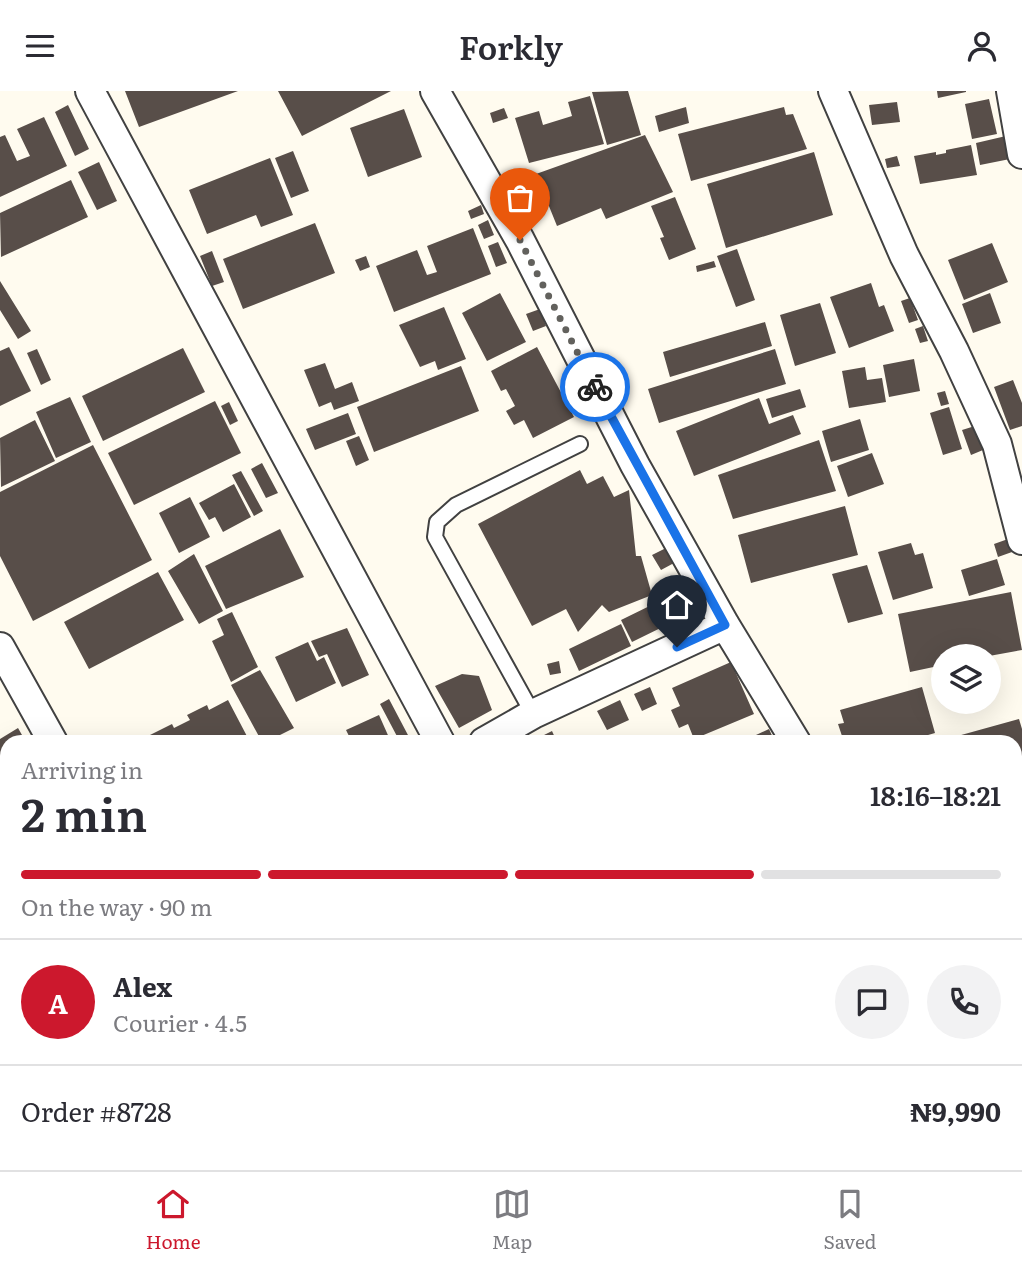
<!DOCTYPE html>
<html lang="en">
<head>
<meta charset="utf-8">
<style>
  :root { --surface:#fff; --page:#f2f2f3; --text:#2b2b33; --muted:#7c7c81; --line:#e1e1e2; --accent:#cc182d }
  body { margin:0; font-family:Literata,serif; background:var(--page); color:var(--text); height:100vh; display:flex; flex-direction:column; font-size:26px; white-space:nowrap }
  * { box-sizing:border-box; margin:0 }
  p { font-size:23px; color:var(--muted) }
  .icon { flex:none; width:38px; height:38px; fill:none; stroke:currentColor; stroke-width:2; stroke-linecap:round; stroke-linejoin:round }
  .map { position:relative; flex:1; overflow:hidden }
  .drawer { position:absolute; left:0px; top:644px; width:1022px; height:436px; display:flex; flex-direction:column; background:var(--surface); border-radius:21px 21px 0 0; box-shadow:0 7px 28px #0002 }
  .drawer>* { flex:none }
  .fabs { position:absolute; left:931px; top:553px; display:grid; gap:14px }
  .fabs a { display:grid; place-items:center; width:70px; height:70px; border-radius:50%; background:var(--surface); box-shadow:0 7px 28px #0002; font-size:35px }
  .pin { position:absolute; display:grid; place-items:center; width:60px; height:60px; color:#fff; margin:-72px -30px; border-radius:50% 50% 50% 0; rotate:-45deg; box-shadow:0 0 7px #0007 }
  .pin .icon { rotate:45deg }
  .courier { position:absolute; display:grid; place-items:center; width:70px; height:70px; margin:-35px; border:5px solid #1a73e8; border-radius:50%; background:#fff; color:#222; box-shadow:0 2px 9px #0007 }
  .headline em { font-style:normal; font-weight:600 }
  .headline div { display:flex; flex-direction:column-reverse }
  .headline { display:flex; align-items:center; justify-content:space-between; height:119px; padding:0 21px }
  h1 { font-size:46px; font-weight:600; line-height:52px }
  .bar { display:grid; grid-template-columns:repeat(4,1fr); gap:10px 7px; align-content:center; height:84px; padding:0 21px }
  .bar i { height:9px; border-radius:5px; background:var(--line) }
  .bar .active { background:var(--accent) }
  .bar p { grid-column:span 4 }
  .line { display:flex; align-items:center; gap:18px; padding:0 21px; border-top:2px solid var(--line) }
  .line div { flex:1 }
  .round { display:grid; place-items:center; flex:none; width:74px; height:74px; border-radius:37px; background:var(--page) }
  header { display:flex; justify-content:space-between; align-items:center; height:91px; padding:0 21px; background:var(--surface); font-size:32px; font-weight:600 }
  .dock { display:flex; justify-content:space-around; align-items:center; height:98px; border-top:2px solid var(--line); background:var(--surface); font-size:19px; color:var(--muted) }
  .dock a { display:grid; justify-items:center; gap:4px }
  .dock .active { color:var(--accent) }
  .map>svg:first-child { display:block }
</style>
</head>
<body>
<header><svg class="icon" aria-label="menu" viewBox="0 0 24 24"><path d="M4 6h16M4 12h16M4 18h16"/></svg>Forkly<svg class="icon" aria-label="person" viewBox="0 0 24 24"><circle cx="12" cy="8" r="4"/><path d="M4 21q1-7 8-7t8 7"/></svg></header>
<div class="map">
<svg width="1022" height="1079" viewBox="0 0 1022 1079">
  <rect width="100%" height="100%" fill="#fffbef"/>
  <!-- green -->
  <path fill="#d6eeb5" d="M 317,1073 L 1002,1073 L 1006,1079 L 321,1079 Z"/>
  <!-- building -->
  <path fill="#584e49" d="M 125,0 L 238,0 L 139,36 Z
    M 278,0 L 391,0 L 302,45 Z
    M 628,0 L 641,44 L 607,54 L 592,1 Z
    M 937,0 L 966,0 L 966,1 L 938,7 Z
    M 590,5 L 604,53 L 529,72 L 515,27 L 539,20 L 543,34 L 572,25 L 568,11 Z
    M 989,8 L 997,43 L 972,48 L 965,13 Z
    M 897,11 L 900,31 L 872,34 L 869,14 Z
    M 68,14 L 89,58 L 75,65 L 55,21 Z
    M 686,16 L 689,32 L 659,41 L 655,25 Z
    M 784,16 L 786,24 L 793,23 L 807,58 L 691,90 L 678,43 Z
    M 504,17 L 508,27 L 493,32 L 490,22 Z
    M 404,18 L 422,66 L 368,86 L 350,37 Z
    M 44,26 L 67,75 L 0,106 L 0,46 L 5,44 L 17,70 L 30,65 L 17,38 Z
    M 645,44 L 673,101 L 606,128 L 601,117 L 557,135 L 536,83 Z
    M 1006,45 L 1010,68 L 980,74 L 976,52 Z
    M 971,54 L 977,84 L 920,93 L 914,65 L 936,61 L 936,64 L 946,62 L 946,59 Z
    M 293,60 L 309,100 L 291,107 L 275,67 Z
    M 814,61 L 833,124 L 726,157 L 707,93 Z
    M 897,65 L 900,75 L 887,77 L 885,68 Z
    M 270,67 L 293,124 L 261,136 L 256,124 L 207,143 L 189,99 Z
    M 99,71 L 117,110 L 97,119 L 78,81 Z
    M 71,89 L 88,126 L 1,166 L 0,122 Z
    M 675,106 L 696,158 L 669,169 L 660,147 L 664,146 L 651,115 Z
    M 481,114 L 484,123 L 471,128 L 468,120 Z
    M 488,129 L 494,144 L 484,148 L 478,134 Z
    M 315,132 L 335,182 L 243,218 L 223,168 Z
    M 473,137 L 491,183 L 394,221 L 376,175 L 417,159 L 427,184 L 437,181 L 427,155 Z
    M 498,151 L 507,172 L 496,176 L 488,155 Z
    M 992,152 L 1008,191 L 964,209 L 948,169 Z
    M 737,158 L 755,209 L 736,216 L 717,165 Z
    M 212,160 L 224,191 L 212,195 L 200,165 Z
    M 366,165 L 370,176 L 360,180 L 355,169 Z
    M 714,170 L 716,176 L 697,181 L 696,175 Z
    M 0,190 L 31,240 L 18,248 L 0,219 Z
    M 871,192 L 879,216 L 884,214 L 894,240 L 849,257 L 830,206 Z
    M 500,202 L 526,251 L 487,270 L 462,222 Z
    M 990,202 L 1001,232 L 973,242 L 962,213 Z
    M 910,207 L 918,229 L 909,232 L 901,210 Z
    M 820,212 L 836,262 L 795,275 L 780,224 Z
    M 444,216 L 466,268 L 438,279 L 435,270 L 420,276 L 399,234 Z
    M 540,218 L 546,235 L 533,240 L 526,223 Z
    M 765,231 L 772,255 L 670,286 L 663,261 Z
    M 923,235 L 928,250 L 920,252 L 915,238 Z
    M 9,256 L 31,300 L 0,315 L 0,260 Z
    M 537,256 L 574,326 L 533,347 L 524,329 L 514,334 L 506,320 L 515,315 L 506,298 L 501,300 L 491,280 Z
    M 183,257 L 205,301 L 103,350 L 82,305 Z
    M 37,258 L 51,289 L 41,294 L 27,262 Z
    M 775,258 L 786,293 L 659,332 L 648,298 Z
    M 914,268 L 920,300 L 889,306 L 883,274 Z
    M 325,272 L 335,298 L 352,291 L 359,310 L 334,319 L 331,311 L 319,316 L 304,279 Z
    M 461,275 L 479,320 L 374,361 L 357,316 Z
    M 865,276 L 867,289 L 882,287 L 886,311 L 849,317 L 842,280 Z
    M 1013,289 L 1022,312 L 1022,335 L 1010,339 L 994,296 Z
    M 800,298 L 806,316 L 772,327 L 766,308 Z
    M 945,300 L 949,313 L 941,315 L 937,302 Z
    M 70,306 L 91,351 L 56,367 L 36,321 Z
    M 759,307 L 769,333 L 793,324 L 801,343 L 694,385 L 676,340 Z
    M 215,310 L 241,362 L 134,414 L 108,362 Z
    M 229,311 L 238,330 L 230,334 L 221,315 Z
    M 949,316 L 962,358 L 943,364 L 930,322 Z
    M 348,322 L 356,343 L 315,359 L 306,338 Z
    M 860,328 L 869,359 L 831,371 L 822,340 Z
    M 35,329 L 55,370 L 1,396 L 0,347 Z
    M 975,335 L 983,359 L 971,364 L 962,339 Z
    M 359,345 L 369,369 L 356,375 L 346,350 Z
    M 819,349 L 836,400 L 733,428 L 718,384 Z
    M 93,354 L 152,469 L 33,530 L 0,465 L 0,401 Z
    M 872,362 L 884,393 L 848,406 L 837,375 Z
    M 262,372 L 278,402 L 266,407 L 251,378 Z
    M 580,379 L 587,393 L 603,385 L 614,406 L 629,399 L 636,465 L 641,465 L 652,504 L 609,521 L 602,514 L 578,541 L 566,518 L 532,535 L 478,433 Z
    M 241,380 L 263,420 L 254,425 L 232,384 Z
    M 234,393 L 251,426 L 223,441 L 215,426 L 209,429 L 199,412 Z
    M 190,406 L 210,446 L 179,462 L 159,422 Z
    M 845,415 L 858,464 L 751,492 L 738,444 Z
    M 280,438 L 304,486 L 226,518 L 205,475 Z
    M 1008,448 L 1012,461 L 998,466 L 994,453 Z
    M 911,452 L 915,464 L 923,462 L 933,497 L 893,509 L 878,461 Z
    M 666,457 L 674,472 L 661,479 L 652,464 Z
    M 194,463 L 223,520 L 199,533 L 168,480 Z
    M 997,468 L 1005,494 L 969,505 L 961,479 Z
    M 867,474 L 883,523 L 848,532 L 832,483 Z
    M 158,481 L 184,529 L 89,578 L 64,531 Z
    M 1011,501 L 1022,559 L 989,565 L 943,565 L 943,574 L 910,581 L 898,523 Z
    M 674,503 L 685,525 L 632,551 L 621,529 Z
    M 232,521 L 258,576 L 231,591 L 212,550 L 224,544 L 217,528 Z
    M 621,533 L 631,555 L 579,580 L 569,558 Z
    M 347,537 L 369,584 L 342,596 L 327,563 L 319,566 L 311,550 Z
    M 308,551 L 317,570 L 324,566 L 336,592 L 296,611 L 275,566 Z
    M 559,570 L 561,582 L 550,584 L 547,573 Z
    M 731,571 L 754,623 L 694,648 L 688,633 L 679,637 L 671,619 L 680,615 L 672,597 Z
    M 260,579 L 294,637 L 266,651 L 262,651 L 231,594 Z
    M 462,583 L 479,585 L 492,619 L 459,637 L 435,595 Z
    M 650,596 L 657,613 L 642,620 L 634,603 Z
    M 922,596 L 935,642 L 904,651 L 844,651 L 838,633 L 844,632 L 840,619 Z
    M 389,608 L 409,646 L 400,651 L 380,613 Z
    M 228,609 L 250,651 L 136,651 L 172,633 L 174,637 L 190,629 L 187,624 L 207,614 L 209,619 Z
    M 620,609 L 629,629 L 607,639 L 597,620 Z
    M 379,624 L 391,651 L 352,651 L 346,639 Z
    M 1019,628 L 1022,638 L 1022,680 L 1015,683 L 1015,651 L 946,651 L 954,646 Z
    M 18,637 L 26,651 L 7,651 L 7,708 L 0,712 L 0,648 Z
    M 769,638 L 775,651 L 741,651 Z
    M 552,640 L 557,651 L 540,651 L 538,647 Z
    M 1022,695 L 1022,730 L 1021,730 L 1015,709 L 1015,697 Z
    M 0,762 L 7,774 L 7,798 L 0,802 Z
    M 1019,894 L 1022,913 L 1015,914 L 1015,895 Z
    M 1022,973 L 1022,1005 L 1015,1006 L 1015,974 Z
    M 7,988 L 7,1035 L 0,1039 L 0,991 Z
    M 7,1046 L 7,1073 L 29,1073 L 17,1079 L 2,1079 L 0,1050 Z
    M 72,1073 L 131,1073 L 135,1079 L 61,1079 Z
    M 135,1073 L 155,1073 L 157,1076 L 139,1079 Z
    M 461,1073 L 475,1073 L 479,1079 L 450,1079 Z"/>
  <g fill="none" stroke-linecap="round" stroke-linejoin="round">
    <defs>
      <path id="service" d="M 533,623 L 435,446 L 437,431 L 456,414 L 580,353"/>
      <path id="minor" d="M 90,0 L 440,651
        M 435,0 L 520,149 L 635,374 L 725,534 L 796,651
        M 833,0 L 904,164 L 954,260 L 997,353 L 1022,449
        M 1011,0 L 1022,63
        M 0,556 L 53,651
        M 484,651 L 533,623 L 725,534
        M 0,929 L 7,925
        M 1015,1056 L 1022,1069"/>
    </defs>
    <!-- service casing -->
    <use href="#service" stroke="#414141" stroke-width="18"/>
    <!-- minor casing -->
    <use href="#minor" stroke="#414141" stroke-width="32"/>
    <!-- service -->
    <use href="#service" stroke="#fff" stroke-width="14"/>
    <!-- minor -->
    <use href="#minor" stroke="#fff" stroke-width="28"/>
  </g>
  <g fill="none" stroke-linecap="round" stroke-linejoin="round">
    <!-- done -->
    <path stroke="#62615d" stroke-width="7" stroke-dasharray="0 12.6" d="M 520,149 L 595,296"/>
    <!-- route -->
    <path stroke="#1a73e8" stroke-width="9" d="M 595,296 L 725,534 L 677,556"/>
  </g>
</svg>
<div class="fabs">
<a><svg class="icon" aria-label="layers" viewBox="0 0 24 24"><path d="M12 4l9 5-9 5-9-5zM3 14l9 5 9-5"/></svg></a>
</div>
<div class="pin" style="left:520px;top:149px;background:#ea580c"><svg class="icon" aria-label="bag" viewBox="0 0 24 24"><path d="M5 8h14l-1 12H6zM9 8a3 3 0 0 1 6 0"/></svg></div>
<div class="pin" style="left:677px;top:556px;background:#1f2937"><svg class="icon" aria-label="home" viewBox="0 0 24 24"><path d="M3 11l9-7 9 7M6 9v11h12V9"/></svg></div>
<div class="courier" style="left:595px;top:296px"><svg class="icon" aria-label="bike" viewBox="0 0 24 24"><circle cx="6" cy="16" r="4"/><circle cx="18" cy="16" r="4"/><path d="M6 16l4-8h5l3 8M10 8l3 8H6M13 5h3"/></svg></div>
<section class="drawer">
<div class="headline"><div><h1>2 min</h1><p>Arriving in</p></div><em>18:16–18:21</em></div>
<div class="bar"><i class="active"></i><i class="active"></i><i class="active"></i><i></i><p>On the way · 90 m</p></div>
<div class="line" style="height:126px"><b class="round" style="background:var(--accent);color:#fff">A</b><div><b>Alex</b><p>Courier · 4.5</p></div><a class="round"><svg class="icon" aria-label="chat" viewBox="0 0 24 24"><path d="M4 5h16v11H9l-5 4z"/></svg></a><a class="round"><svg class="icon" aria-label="phone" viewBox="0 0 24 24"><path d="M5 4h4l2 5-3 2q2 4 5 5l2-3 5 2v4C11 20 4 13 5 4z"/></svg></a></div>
<div class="line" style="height:91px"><div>Order #8728</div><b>₦9,990</b></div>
</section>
</div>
<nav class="dock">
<a class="active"><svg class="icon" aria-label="home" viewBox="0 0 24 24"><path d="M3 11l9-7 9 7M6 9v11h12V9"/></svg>Home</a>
<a><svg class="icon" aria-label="map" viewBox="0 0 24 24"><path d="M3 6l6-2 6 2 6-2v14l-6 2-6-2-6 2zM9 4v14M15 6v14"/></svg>Map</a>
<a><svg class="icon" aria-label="saved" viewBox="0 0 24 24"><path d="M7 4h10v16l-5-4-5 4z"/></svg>Saved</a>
</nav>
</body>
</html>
